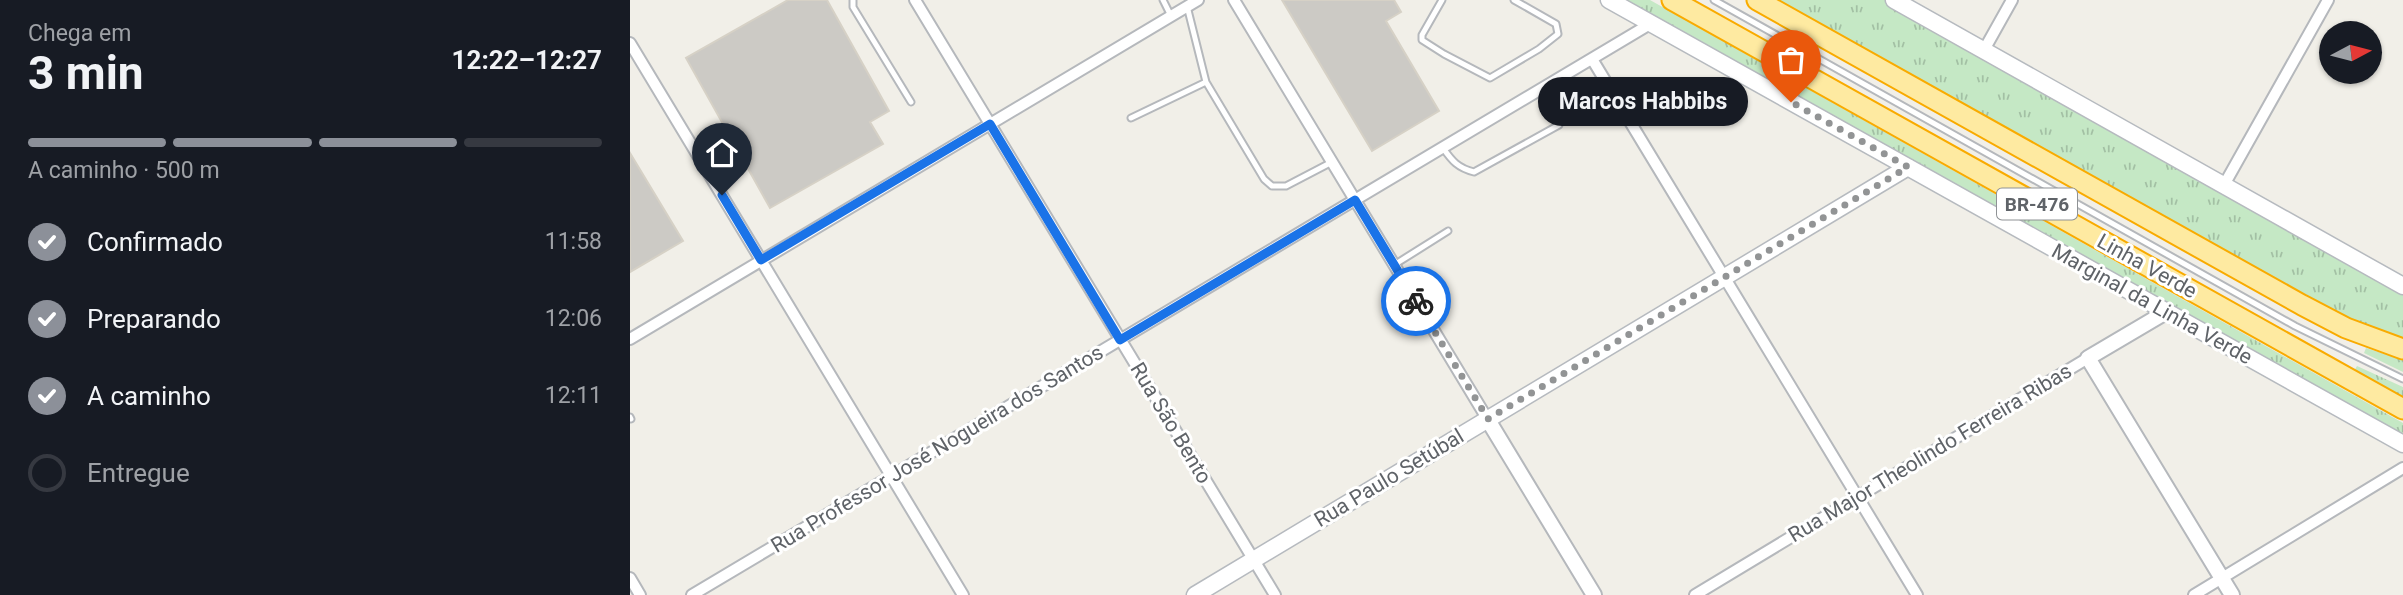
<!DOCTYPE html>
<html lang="pt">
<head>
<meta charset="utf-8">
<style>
  :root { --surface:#171b24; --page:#20242c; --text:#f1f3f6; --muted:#9ea1a6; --line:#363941; --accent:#8c9099 }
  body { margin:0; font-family:Roboto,sans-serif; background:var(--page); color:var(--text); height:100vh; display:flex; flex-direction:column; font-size:26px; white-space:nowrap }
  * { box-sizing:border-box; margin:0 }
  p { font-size:23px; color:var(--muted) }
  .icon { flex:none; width:38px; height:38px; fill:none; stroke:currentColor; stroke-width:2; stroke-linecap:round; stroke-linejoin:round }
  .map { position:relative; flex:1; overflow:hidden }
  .drawer { display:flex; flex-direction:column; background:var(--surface); width:630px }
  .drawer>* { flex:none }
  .needle { width:46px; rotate:83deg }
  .tools { position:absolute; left:1689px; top:21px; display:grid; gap:14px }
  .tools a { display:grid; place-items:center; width:63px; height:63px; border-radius:50%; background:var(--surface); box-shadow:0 2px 5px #0004; font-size:35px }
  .pin { position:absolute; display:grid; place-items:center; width:60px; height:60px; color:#fff; margin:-72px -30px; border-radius:50% 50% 50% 0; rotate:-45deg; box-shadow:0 0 7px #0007 }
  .pin .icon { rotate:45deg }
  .courier { position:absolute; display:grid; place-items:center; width:70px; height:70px; margin:-35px; border:5px solid #1a73e8; border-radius:50%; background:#fff; color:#222; box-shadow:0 2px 9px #0007 }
  .bubble { position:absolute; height:49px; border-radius:24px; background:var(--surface); box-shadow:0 2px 5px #0004; font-size:23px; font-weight:700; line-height:49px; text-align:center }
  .headline em { font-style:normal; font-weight:700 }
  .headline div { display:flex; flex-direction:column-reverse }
  .headline { display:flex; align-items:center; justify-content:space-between; height:119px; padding:0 28px }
  h1 { font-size:46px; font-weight:700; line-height:52px }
  .bar { display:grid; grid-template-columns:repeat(4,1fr); gap:10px 7px; align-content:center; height:84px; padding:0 28px }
  .bar i { height:9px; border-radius:5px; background:var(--line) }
  .bar .active { background:var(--accent) }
  .bar p { grid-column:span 4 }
  ol { padding:0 28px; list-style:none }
  li { display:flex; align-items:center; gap:21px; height:77px }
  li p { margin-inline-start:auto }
  li .icon { padding:7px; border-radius:50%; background:var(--accent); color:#fff; stroke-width:4 }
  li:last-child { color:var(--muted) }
  li i { width:38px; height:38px; border:4px solid var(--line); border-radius:50% }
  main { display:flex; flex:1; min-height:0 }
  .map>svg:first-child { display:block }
</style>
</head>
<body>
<main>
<section class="drawer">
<div class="headline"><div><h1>3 min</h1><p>Chega em</p></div><em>12:22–12:27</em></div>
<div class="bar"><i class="active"></i><i class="active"></i><i class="active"></i><i></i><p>A caminho · 500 m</p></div>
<ol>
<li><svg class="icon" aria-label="check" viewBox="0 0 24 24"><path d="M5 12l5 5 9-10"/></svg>Confirmado<p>11:58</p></li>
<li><svg class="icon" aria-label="check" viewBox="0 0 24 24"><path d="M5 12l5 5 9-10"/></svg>Preparando<p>12:06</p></li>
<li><svg class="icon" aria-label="check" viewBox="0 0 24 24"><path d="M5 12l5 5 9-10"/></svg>A caminho<p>12:11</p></li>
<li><i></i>Entregue</li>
</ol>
</section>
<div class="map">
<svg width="1773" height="595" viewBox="0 0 1773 595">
  <defs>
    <pattern id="grass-tufts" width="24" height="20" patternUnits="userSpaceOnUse" patternTransform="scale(1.75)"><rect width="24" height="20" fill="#c5e8c5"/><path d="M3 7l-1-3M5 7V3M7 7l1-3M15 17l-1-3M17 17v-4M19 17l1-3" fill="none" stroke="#a3c0a4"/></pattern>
  </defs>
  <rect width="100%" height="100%" fill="#f1efe8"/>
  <!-- grass -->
  <path fill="url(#grass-tufts)" d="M 992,0 L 1020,0 L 1773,423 L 1773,436 Z
    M 1146,0 L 1257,0 L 1773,288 L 1773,338 L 1722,319 L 1691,304 Z
    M 1736,348 L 1773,360 L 1773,372 L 1734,353 Z
    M 1727,366 L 1773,387 L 1773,399 L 1724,371 Z"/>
  <!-- building -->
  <path fill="#cccac5" stroke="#d6d1c6" stroke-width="2" d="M 158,0 L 197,0 L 259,111 L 240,122 L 253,144 L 140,208 L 56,58 Z
    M 652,0 L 764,0 L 771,12 L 756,21 L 809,111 L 742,151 Z
    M 0,153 L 53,241 L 0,272 Z"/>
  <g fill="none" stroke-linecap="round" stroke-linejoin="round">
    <defs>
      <path id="service" d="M 223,0 L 223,7 L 281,102
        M 533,0 L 541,16
        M 812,0 L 792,35 L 792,40 L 814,54 L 860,78 L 909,49 L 928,34 L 926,24 L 884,0
        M 1084,0 L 1665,326 L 1773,379
        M 557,6 L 576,82 L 634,179 L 642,186 L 656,186 L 702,162
        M 501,118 L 576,82
        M 813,148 C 822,161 828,168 844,172 L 929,125
        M 764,265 L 818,231
        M 0,417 L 1,419"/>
      <path id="minor" d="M 285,0 L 645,595
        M 604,0 L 858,420
        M 0,43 L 333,595
        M 1354,50 L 1382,0
        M 962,59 L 1287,595
        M 1594,185 L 1698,0
        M 0,339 L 568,0
        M 0,578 L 10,595
        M 62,595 L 1020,24
        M 1065,595 L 1458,358
        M 1564,595 L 1773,468"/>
      <path id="tertiary" d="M 1536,312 L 1458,358 L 1602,595
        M 858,420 L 964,595"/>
      <path id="secondary" d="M 979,0 L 1773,444
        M 1264,0 L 1773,286
        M 565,595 L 1278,167"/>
      <path id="trunk" d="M 1042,0 L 1773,409
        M 1127,0 L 1672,305 L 1716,328 L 1773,349"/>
    </defs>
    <!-- service casing -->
    <use href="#service" stroke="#b5b8bc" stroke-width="9"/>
    <!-- minor casing -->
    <use href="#minor" stroke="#b5b8bc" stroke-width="14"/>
    <!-- tertiary casing -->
    <use href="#tertiary" stroke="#b5b8bc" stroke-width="18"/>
    <!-- secondary casing -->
    <use href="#secondary" stroke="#b6babf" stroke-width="19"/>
    <!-- trunk casing -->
    <use href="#trunk" stroke="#f9ab00" stroke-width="23"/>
    <!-- service -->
    <use href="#service" stroke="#fff" stroke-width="5"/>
    <!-- minor -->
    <use href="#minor" stroke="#fff" stroke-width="10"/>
    <!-- tertiary -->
    <use href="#tertiary" stroke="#fff" stroke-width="14"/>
    <!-- secondary -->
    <use href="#secondary" stroke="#fff" stroke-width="16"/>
    <!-- trunk -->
    <use href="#trunk" stroke="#feeaa1" stroke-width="19"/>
  </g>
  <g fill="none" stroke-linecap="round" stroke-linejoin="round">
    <!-- done -->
    <path stroke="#929495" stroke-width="7" stroke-dasharray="0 12.6" d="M 786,301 L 858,419 L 1278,167 L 1161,102"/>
    <!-- route -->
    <path stroke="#1a73e8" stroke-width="9" d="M 92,195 L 131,260 L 360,124 L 490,340 L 725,200 L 786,301"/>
  </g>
  <g text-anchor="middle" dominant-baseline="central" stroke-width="6" stroke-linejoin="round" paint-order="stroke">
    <!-- shield labels -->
    <rect fill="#fff" stroke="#8f9295" stroke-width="2" x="1367" y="188.5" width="80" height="31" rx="5"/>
    <g font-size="19" font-weight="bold" fill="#5f6368">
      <text x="1407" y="204">BR-476</text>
    </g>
    <!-- street labels -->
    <g font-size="21" fill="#5f6368" stroke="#fff">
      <text transform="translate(1517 266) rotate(29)">Linha Verde</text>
      <text transform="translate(1522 304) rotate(29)">Marginal da Linha Verde</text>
      <text transform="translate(541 423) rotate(59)">Rua São Bento</text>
      <text transform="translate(307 449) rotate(-31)">Rua Professor José Nogueira dos Santos</text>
      <text transform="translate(1300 453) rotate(-31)">Rua Major Theolindo Ferreira Ribas</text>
      <text transform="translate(759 478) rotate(-31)">Rua Paulo Setúbal</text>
    </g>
  </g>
</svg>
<div class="tools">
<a><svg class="needle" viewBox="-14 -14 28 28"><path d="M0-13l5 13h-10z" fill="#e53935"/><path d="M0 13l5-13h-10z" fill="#9ea1a6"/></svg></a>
</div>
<div class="pin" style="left:1161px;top:102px;background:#ea580c"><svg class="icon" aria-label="bag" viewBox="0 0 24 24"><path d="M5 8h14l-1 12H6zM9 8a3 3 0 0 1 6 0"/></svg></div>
<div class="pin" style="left:92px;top:195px;background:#1f2937"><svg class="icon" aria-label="home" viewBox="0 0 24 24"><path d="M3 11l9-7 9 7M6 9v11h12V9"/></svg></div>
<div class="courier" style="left:786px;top:301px"><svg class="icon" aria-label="bike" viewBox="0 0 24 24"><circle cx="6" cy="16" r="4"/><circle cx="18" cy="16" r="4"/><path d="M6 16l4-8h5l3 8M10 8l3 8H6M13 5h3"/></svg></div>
<div class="bubble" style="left:908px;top:77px;width:210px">Marcos Habbibs</div>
</div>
</main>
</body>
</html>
